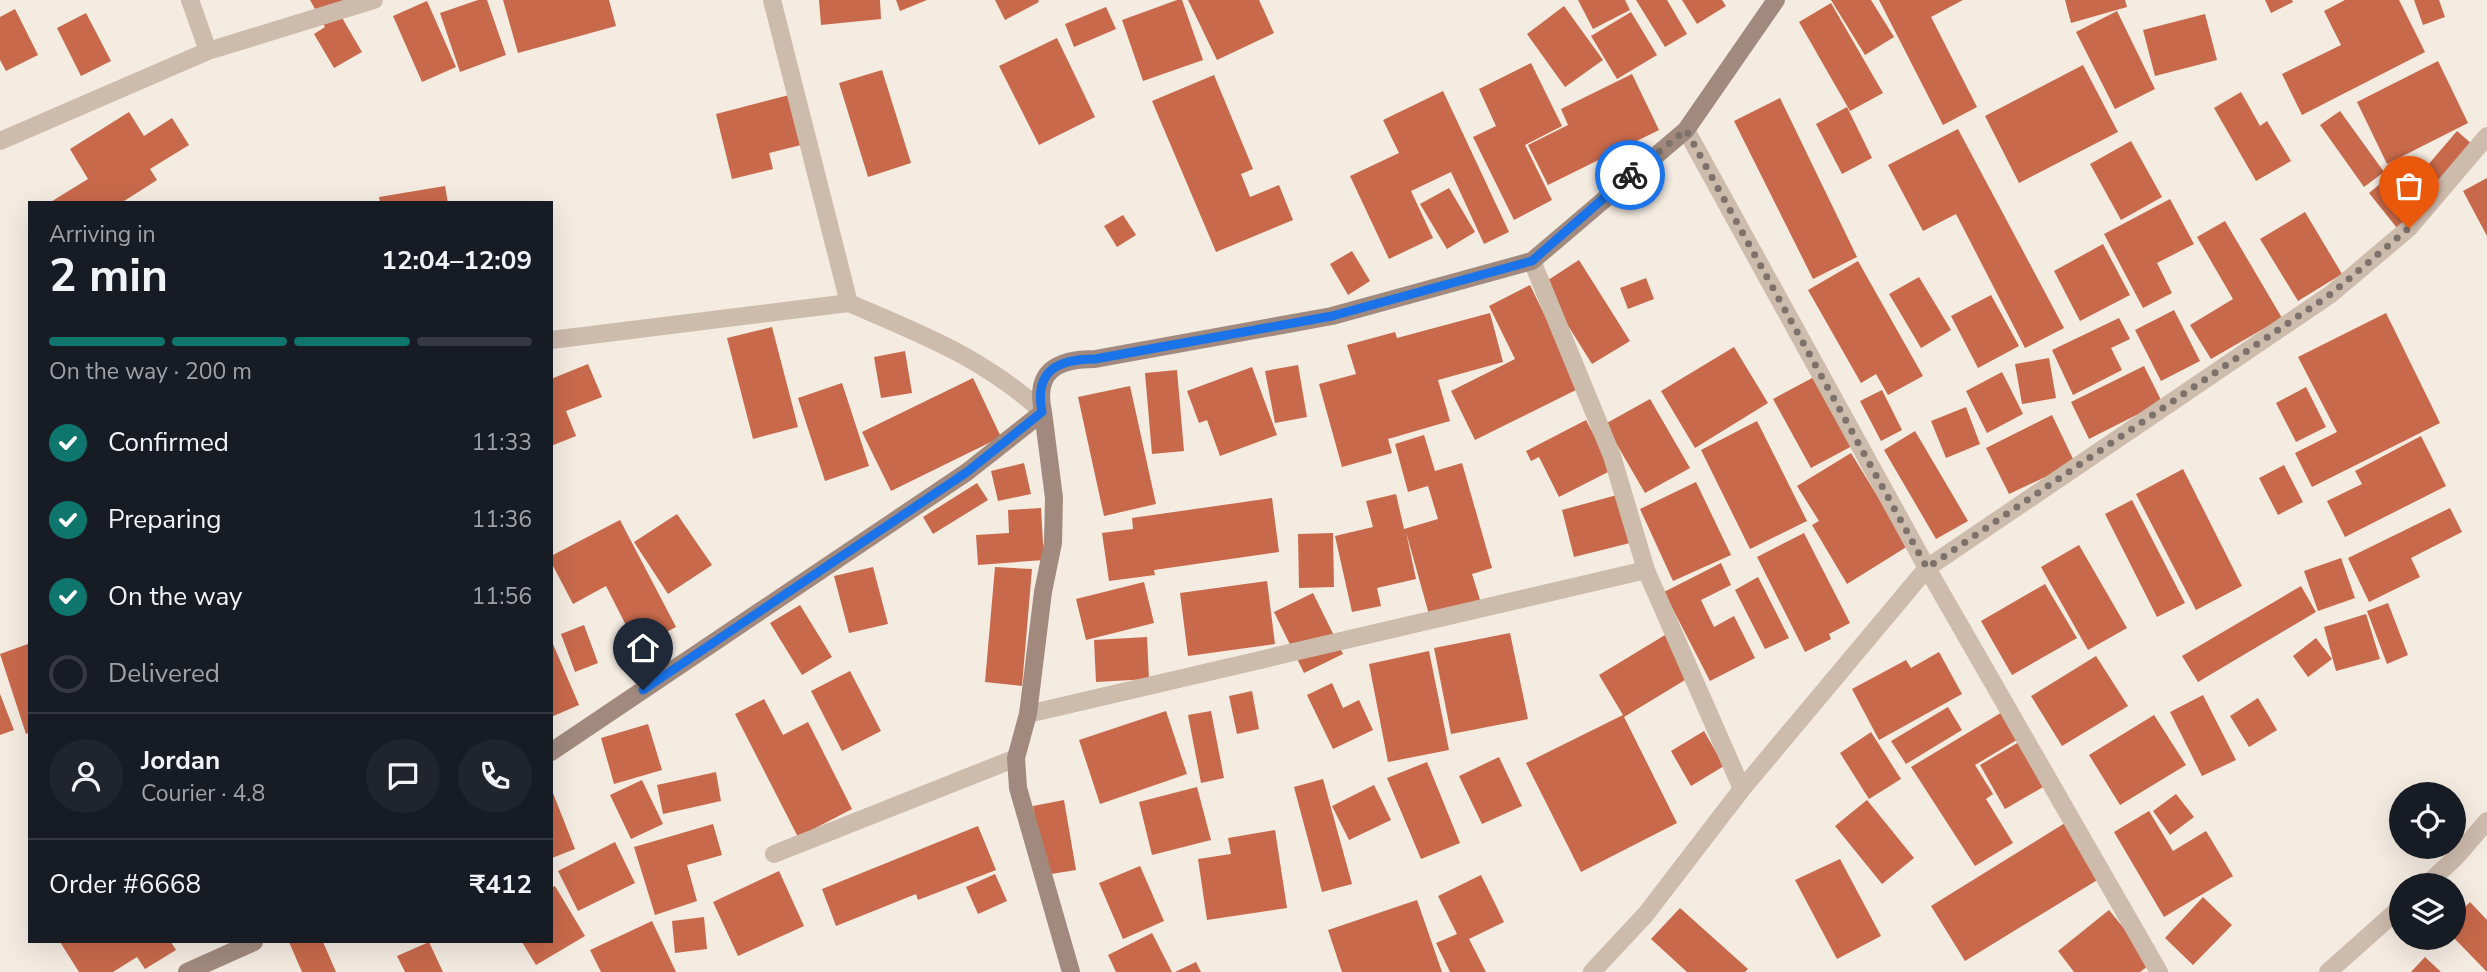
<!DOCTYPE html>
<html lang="en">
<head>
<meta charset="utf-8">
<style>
  :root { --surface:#171b24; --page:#20242c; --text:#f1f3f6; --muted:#9ea1a6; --line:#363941; --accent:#0f766e }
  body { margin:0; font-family:"Nunito Sans",sans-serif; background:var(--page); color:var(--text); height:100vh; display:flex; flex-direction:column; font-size:26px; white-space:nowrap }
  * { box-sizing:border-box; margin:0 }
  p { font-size:23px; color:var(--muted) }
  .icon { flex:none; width:38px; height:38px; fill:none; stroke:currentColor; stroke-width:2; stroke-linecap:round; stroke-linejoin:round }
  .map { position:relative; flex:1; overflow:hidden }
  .sheet { position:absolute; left:28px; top:201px; width:525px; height:742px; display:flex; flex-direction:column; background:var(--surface); border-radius:0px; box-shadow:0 7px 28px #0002 }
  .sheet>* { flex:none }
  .tools { position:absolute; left:2389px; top:782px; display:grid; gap:14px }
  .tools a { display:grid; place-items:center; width:77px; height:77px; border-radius:50%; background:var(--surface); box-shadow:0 7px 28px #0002; font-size:35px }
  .pin { position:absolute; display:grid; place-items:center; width:60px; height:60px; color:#fff; margin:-72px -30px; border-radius:50% 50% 50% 0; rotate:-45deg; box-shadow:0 0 7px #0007 }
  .pin .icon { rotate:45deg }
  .courier { position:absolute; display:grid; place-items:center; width:70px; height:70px; margin:-35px; border:5px solid #1a73e8; border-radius:50%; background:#fff; color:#222; box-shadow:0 2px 9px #0007 }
  .head em { font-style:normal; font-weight:700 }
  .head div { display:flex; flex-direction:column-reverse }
  .head { display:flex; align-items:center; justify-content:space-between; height:119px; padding:0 21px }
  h1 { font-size:46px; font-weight:700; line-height:52px }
  .bar { display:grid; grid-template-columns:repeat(4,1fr); gap:10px 7px; align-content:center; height:84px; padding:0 21px }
  .bar i { height:9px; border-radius:5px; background:var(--line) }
  .bar .active { background:var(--accent) }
  .bar p { grid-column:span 4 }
  .line { display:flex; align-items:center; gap:18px; padding:0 21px; border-top:2px solid var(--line) }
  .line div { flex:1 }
  .round { display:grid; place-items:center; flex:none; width:74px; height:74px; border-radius:37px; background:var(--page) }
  ol { padding:0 21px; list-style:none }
  li { display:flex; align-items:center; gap:21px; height:77px }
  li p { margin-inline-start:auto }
  li .icon { padding:7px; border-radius:50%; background:var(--accent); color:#fff; stroke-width:4 }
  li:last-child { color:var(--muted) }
  li i { width:38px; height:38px; border:4px solid var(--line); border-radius:50% }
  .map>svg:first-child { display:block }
</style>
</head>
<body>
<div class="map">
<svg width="2487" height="972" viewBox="0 0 2487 972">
  <rect width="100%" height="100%" fill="#f4ebe1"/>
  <!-- building -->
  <path fill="#c8694b" d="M 310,0 L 348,0 L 341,16 L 362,52 L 334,68 L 314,34 L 325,27 Z
    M 478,0 L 487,0 L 506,55 L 460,72 L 440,13 Z
    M 503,0 L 609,0 L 616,26 L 518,53 Z
    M 819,0 L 880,0 L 881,19 L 821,25 Z
    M 896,0 L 927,0 L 900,11 Z
    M 995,0 L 1038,0 L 1039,2 L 1005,20 Z
    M 1177,0 L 1182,0 L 1203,60 L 1143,81 L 1122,20 Z
    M 1188,0 L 1259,0 L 1274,33 L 1217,60 Z
    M 1578,0 L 1625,0 L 1630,10 L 1593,29 Z
    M 1636,0 L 1667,0 L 1687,34 L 1665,47 Z
    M 1682,0 L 1722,0 L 1726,6 L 1697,24 Z
    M 1831,0 L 1871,0 L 1894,37 L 1865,55 Z
    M 1879,0 L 1963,0 L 1931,17 L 1977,107 L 1943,125 Z
    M 2065,0 L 2125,0 L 2127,7 L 2071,23 Z
    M 2265,0 L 2292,0 L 2293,2 L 2271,13 Z
    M 2345,0 L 2399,0 L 2425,52 L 2302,115 L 2282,74 L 2341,45 L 2324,11 Z
    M 2414,0 L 2439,0 L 2445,17 L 2423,25 Z
    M 427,1 L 456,67 L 422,82 L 393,16 Z
    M 1831,3 L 1883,93 L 1850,111 L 1799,22 Z
    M 1564,6 L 1603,60 L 1565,87 L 1527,34 Z
    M 1106,7 L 1116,29 L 1074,47 L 1065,24 Z
    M 15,9 L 38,55 L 6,71 L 0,60 L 0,17 Z
    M 2117,11 L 2155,89 L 2115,109 L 2076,32 Z
    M 1631,12 L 1657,55 L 1617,79 L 1591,36 Z
    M 86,13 L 111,61 L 81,76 L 57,28 Z
    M 2205,14 L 2217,60 L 2155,76 L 2143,30 Z
    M 1057,38 L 1095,117 L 1039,145 L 999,66 Z
    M 2438,61 L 2468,123 L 2387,164 L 2357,102 Z
    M 1531,63 L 1562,126 L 1525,145 L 1552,200 L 1514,220 L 1473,137 L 1496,126 L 1479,89 Z
    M 2083,65 L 2118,132 L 2019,183 L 1985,116 Z
    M 882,70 L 911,163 L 868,177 L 839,83 Z
    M 1632,74 L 1659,130 L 1548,185 L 1528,145 L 1568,125 L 1561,109 Z
    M 1214,75 L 1253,169 L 1241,174 L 1250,197 L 1279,185 L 1293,220 L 1216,252 L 1152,101 Z
    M 1443,91 L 1509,232 L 1484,244 L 1451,172 L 1411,191 L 1433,238 L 1389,259 L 1350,176 L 1399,153 L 1383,120 Z
    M 2241,92 L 2260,126 L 2267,121 L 2291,161 L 2256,181 L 2214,108 Z
    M 793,94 L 805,144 L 769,153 L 773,169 L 732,179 L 716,114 Z
    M 1780,98 L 1857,257 L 1813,279 L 1734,121 Z
    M 1847,107 L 1872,158 L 1842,174 L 1816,124 Z
    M 2340,111 L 2384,172 L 2364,187 L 2320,125 Z
    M 129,112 L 144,136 L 172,118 L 189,145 L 150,169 L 157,180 L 121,203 L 49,203 L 88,179 L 70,149 Z
    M 1958,129 L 2064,328 L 2025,348 L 1956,214 L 1923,231 L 1888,165 Z
    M 2457,131 L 2473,145 L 2426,199 L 2410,186 Z
    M 2131,141 L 2162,197 L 2121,220 L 2090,164 Z
    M 2487,178 L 2487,236 L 2463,191 Z
    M 2385,180 L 2413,214 L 2397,228 L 2369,193 Z
    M 445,186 L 448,203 L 380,203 L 379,197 Z
    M 1449,188 L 1475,232 L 1447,249 L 1420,204 Z
    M 2170,199 L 2194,244 L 2157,263 L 2172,293 L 2143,308 L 2104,234 Z
    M 2305,212 L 2342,274 L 2298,301 L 2260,239 Z
    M 1123,215 L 1136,235 L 1117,247 L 1104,226 Z
    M 2225,221 L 2282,318 L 2211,359 L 2190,325 L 2233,299 L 2197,237 Z
    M 2103,244 L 2130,295 L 2080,321 L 2054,271 Z
    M 1352,251 L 1370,281 L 1348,295 L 1330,264 Z
    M 1579,260 L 1630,341 L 1592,364 L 1542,284 Z
    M 1858,261 L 1923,376 L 1888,395 L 1876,374 L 1861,383 L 1808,290 Z
    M 1919,277 L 1951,330 L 1921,348 L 1889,294 Z
    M 1646,278 L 1654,299 L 1628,309 L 1620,288 Z
    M 1530,285 L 1580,388 L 1475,440 L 1451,391 L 1515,359 L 1489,306 Z
    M 1991,295 L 2019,346 L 1978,368 L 1951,316 Z
    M 2174,310 L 2200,361 L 2161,381 L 2135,330 Z
    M 1490,313 L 1503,362 L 1438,380 L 1450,421 L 1388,439 L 1392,453 L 1342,467 L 1319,384 L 1356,374 L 1347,345 L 1395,332 L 1397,338 Z
    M 2386,313 L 2440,423 L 2312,487 L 2295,453 L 2337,432 L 2298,357 Z
    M 2119,318 L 2130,339 L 2111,348 L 2122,370 L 2073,395 L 2052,350 Z
    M 772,327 L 798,427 L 753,439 L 727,338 Z
    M 1734,347 L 1768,403 L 1695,448 L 1661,391 Z
    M 905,351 L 912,393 L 881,398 L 874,357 Z
    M 2049,358 L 2056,398 L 2022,404 L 2015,364 Z
    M 588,364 L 602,397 L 566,411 L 576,436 L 551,446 L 551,379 Z
    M 1298,365 L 1307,417 L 1275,423 L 1265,371 Z
    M 2144,366 L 2162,402 L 2089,439 L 2071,402 Z
    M 1252,367 L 1277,435 L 1220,456 L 1207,420 L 1199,423 L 1187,391 Z
    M 1177,370 L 1184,451 L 1152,454 L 1145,373 Z
    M 2002,372 L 2023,414 L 1987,433 L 1966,391 Z
    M 1814,377 L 1852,446 L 1811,468 L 1773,399 Z
    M 973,378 L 1001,437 L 891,491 L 862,432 Z
    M 842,383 L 869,466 L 825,481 L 798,398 Z
    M 1130,386 L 1156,504 L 1104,516 L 1078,397 Z
    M 2306,387 L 2326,427 L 2296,442 L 2276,403 Z
    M 1882,390 L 1902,430 L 1881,441 L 1860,401 Z
    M 1650,399 L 1690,468 L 1645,493 L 1605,424 Z
    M 1966,407 L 1980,444 L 1946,458 L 1931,421 Z
    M 2052,415 L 2075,463 L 2009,494 L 1986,448 Z
    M 1586,420 L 1612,470 L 1559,497 L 1539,457 L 1531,461 L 1526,451 Z
    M 1757,421 L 1807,521 L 1750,549 L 1701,450 Z
    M 1915,431 L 1968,521 L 1936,539 L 1884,450 Z
    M 1424,435 L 1435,471 L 1462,463 L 1492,568 L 1472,574 L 1481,603 L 1430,618 L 1406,532 L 1416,579 L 1377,588 L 1381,606 L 1352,612 L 1335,536 L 1373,527 L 1366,501 L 1396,494 L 1404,529 L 1438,519 L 1428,486 L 1408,492 L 1395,444 Z
    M 2421,436 L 2446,486 L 2345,537 L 2327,501 L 2362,484 L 2355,471 Z
    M 1851,453 L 1908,546 L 1847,584 L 1812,525 L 1819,521 L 1797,486 Z
    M 1024,463 L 1031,494 L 998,501 L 991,471 Z
    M 2284,465 L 2303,502 L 2278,515 L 2259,478 Z
    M 2183,469 L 2242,586 L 2196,610 L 2136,494 Z
    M 1696,482 L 1731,555 L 1673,581 L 1640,509 Z
    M 977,483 L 988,500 L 933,534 L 923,517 Z
    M 1617,495 L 1630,543 L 1574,557 L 1562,510 Z
    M 1272,498 L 1279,552 L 1154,570 L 1155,575 L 1109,581 L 1102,533 L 1133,529 L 1132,518 Z
    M 2132,500 L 2185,603 L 2157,617 L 2105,514 Z
    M 1041,508 L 1044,560 L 978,565 L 976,535 L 1009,533 L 1008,510 Z
    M 2450,508 L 2462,532 L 2411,558 L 2420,577 L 2369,602 L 2348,558 Z
    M 677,514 L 712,565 L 668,594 L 634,542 Z
    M 620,520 L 676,627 L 637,647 L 606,586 L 573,604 L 551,562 L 551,556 Z
    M 1333,533 L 1334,587 L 1299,588 L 1298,534 Z
    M 1804,533 L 1850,623 L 1829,634 L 1831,639 L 1805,652 L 1757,557 Z
    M 2079,545 L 2127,628 L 2088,650 L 2041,567 Z
    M 2341,558 L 2355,598 L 2318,611 L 2304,571 Z
    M 1721,563 L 1731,585 L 1701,600 L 1714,627 L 1734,616 L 1755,658 L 1710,681 L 1664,592 Z
    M 873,567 L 888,624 L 849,633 L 834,576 Z
    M 995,567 L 1032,569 L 1022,686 L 985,682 Z
    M 1758,577 L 1789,638 L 1765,649 L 1735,590 Z
    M 1267,581 L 1275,644 L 1188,656 L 1180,593 Z
    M 1144,582 L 1154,623 L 1086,640 L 1076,599 Z
    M 2045,584 L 2077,638 L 2012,675 L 1981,621 Z
    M 2301,586 L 2316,612 L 2198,682 L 2182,656 Z
    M 1313,593 L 1343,654 L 1304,673 L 1274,612 Z
    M 2388,603 L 2408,655 L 2387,664 L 2367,611 Z
    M 800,605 L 832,657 L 802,675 L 770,623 Z
    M 2366,614 L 2380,659 L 2336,671 L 2324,627 Z
    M 584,625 L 598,663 L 575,672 L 561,634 Z
    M 1510,633 L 1528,719 L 1451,734 L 1434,648 Z
    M 1665,635 L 1690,677 L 1624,717 L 1677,823 L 1581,872 L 1526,763 L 1623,715 L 1599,675 Z
    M 1147,637 L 1149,679 L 1096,682 L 1094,640 Z
    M 2316,638 L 2332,659 L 2308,677 L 2293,656 Z
    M 28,644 L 30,732 L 26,734 L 0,654 Z
    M 553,644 L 579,705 L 551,717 L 551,645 Z
    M 1429,651 L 1449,750 L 1388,762 L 1369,664 Z
    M 1939,652 L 1962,694 L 1879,740 L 1852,689 L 1906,660 L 1911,668 Z
    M 2096,656 L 2128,706 L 2062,746 L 2031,696 Z
    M 850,671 L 881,731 L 842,751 L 811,691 Z
    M 1332,683 L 1343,708 L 1359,700 L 1373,730 L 1333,749 L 1307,695 Z
    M 1252,691 L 1259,729 L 1237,734 L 1229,696 Z
    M 0,694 L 14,730 L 0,735 Z
    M 2203,695 L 2236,760 L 2202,776 L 2170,712 Z
    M 2258,698 L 2277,730 L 2249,747 L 2230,716 Z
    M 764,699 L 783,735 L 808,722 L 852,809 L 798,837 L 735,714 Z
    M 1948,707 L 1962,730 L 1906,764 L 1891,741 Z
    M 1166,711 L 1187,774 L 1100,804 L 1079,740 Z
    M 1211,711 L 1224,778 L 1201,783 L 1188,715 Z
    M 2004,711 L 2020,738 L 1975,765 L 1993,794 L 1986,799 L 2013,843 L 1975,866 L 1911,767 Z
    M 2154,715 L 2186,765 L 2120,805 L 2089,755 Z
    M 648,724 L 662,770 L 614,784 L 601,738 Z
    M 1704,731 L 1724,766 L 1691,786 L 1671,751 Z
    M 1871,732 L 1901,779 L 1869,799 L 1840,753 Z
    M 2024,739 L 2050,783 L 2005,809 L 1980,765 Z
    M 1499,757 L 1522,806 L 1482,824 L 1459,776 Z
    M 1427,762 L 1460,843 L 1421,859 L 1387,778 Z
    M 716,772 L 721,801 L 663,814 L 657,785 Z
    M 1323,779 L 1352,884 L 1322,892 L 1294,787 Z
    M 642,780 L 663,824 L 631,839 L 610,795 Z
    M 1374,785 L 1391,820 L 1349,840 L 1332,806 Z
    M 1197,787 L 1211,840 L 1152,855 L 1139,802 Z
    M 551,788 L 575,849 L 552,858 L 551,856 Z
    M 2176,794 L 2194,817 L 2170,835 L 2153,811 Z
    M 1064,800 L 1076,870 L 1045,875 L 1033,806 Z
    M 1867,800 L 1914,858 L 1882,884 L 1835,826 Z
    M 2149,811 L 2173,851 L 2206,831 L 2233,876 L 2164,917 L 2114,832 Z
    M 2065,823 L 2099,879 L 1965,961 L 1931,906 Z
    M 713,824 L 722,855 L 687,865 L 697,901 L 655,915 L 634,847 Z
    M 978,826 L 996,870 L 918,900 L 916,894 L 836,926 L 822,889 Z
    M 1275,830 L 1287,908 L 1207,920 L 1198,859 L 1231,854 L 1228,838 Z
    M 615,842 L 635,883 L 578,911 L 558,871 Z
    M 1840,859 L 1881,936 L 1837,959 L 1795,880 Z
    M 1140,866 L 1164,921 L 1123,939 L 1099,883 Z
    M 779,871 L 804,926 L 738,956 L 713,902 Z
    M 995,874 L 1007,901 L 978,914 L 966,887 Z
    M 1481,875 L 1504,922 L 1469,939 L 1486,972 L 1450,972 L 1436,943 L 1457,934 L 1438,896 Z
    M 555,886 L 585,936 L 536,965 L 522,942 L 551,942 L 551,888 Z
    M 2203,897 L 2232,925 L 2193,965 L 2165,938 Z
    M 1417,900 L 1442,972 L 1342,972 L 1328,930 Z
    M 2470,902 L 2487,920 L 2487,972 L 2454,938 L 2454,918 Z
    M 1680,908 L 1748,969 L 1745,972 L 1687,972 L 1651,939 Z
    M 2109,910 L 2152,963 L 2140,972 L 2074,972 L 2058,951 Z
    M 704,917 L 707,949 L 675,953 L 672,921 Z
    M 652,921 L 676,972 L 601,972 L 590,950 Z
    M 1152,933 L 1172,972 L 1116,972 L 1108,955 Z
    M 60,942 L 171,942 L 176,950 L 145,969 L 137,957 L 113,972 L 79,972 Z
    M 289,942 L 323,942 L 336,972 L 302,972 Z
    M 429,942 L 443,972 L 405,972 L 397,956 Z
    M 2425,957 L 2441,972 L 2411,972 Z
    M 1196,962 L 1201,972 L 1175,972 Z"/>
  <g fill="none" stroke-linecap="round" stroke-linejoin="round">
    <!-- street -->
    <path stroke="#cdbbac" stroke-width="18" d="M 190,0 L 208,51
      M 772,0 L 849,303 C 923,335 982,357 1043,412
      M 1686,130 L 1927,568 L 2159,972
      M 0,141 L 208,51 L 374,0
      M 1532,261 L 1612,456 L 1646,570 L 1742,789
      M 551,340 L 849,303
      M 1028,714 L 1646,570
      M 774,854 L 1016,758
      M 2425,886 L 2455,858 L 2487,821
      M 1592,972 L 1646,914 L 1742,789 L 1927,568 L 2331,294 L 2409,228 L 2487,136
      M 2328,972 L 2401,907"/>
    <!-- secondary -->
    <path stroke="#a18a7d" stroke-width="18" d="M 1043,412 L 1054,498 L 1053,543 L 1043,592 L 1028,714 L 1016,758 L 1018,788 L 1071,972
      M 551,752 L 967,472 L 1043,412 C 1034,371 1057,359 1095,359 L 1332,316 L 1532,261 L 1686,130 L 1776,0
      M 187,972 L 254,942"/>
  </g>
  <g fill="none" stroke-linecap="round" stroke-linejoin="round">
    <!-- done -->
    <path stroke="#7c716b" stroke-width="7" stroke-dasharray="0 12.6" d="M 1630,175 L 1686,130 L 1927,568 L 2331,294 L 2409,228"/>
    <!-- route -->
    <path stroke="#1a73e8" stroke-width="9" d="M 643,690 L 967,472 L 1042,412 C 1034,371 1057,359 1095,359 L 1332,316 L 1532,261 L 1630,175"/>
  </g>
</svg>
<div class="tools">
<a><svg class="icon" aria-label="locate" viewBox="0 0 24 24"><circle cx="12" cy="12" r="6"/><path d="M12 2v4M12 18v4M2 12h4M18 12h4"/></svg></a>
<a><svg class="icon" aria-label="layers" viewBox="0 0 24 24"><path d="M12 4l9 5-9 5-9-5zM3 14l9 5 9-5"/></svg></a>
</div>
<div class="pin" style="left:2409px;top:228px;background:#ea580c"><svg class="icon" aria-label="bag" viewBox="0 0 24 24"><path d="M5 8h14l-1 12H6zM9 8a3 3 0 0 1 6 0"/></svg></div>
<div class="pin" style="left:643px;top:690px;background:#1f2937"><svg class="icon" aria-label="home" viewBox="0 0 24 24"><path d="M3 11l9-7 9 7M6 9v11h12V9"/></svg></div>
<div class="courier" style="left:1630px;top:175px"><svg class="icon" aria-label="bike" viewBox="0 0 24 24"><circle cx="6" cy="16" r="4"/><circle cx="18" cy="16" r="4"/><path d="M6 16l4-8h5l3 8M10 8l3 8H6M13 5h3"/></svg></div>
<section class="sheet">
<div class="head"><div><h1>2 min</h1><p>Arriving in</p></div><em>12:04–12:09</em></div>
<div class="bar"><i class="active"></i><i class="active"></i><i class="active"></i><i></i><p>On the way · 200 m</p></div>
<ol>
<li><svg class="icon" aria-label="check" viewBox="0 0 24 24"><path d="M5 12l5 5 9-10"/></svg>Confirmed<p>11:33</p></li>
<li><svg class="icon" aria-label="check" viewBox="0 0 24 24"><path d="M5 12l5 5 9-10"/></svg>Preparing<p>11:36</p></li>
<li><svg class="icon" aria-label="check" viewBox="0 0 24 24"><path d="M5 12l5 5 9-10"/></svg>On the way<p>11:56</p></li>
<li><i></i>Delivered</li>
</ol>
<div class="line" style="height:126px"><a class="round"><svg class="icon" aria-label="person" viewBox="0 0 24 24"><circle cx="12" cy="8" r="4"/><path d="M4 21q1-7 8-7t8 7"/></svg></a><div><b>Jordan</b><p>Courier · 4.8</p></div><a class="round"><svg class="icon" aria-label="chat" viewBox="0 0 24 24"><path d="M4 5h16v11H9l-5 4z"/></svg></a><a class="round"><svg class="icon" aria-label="phone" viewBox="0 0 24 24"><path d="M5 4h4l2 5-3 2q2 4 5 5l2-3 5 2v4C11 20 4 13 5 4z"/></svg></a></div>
<div class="line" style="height:91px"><div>Order #6668</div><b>₹412</b></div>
</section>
</div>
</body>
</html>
